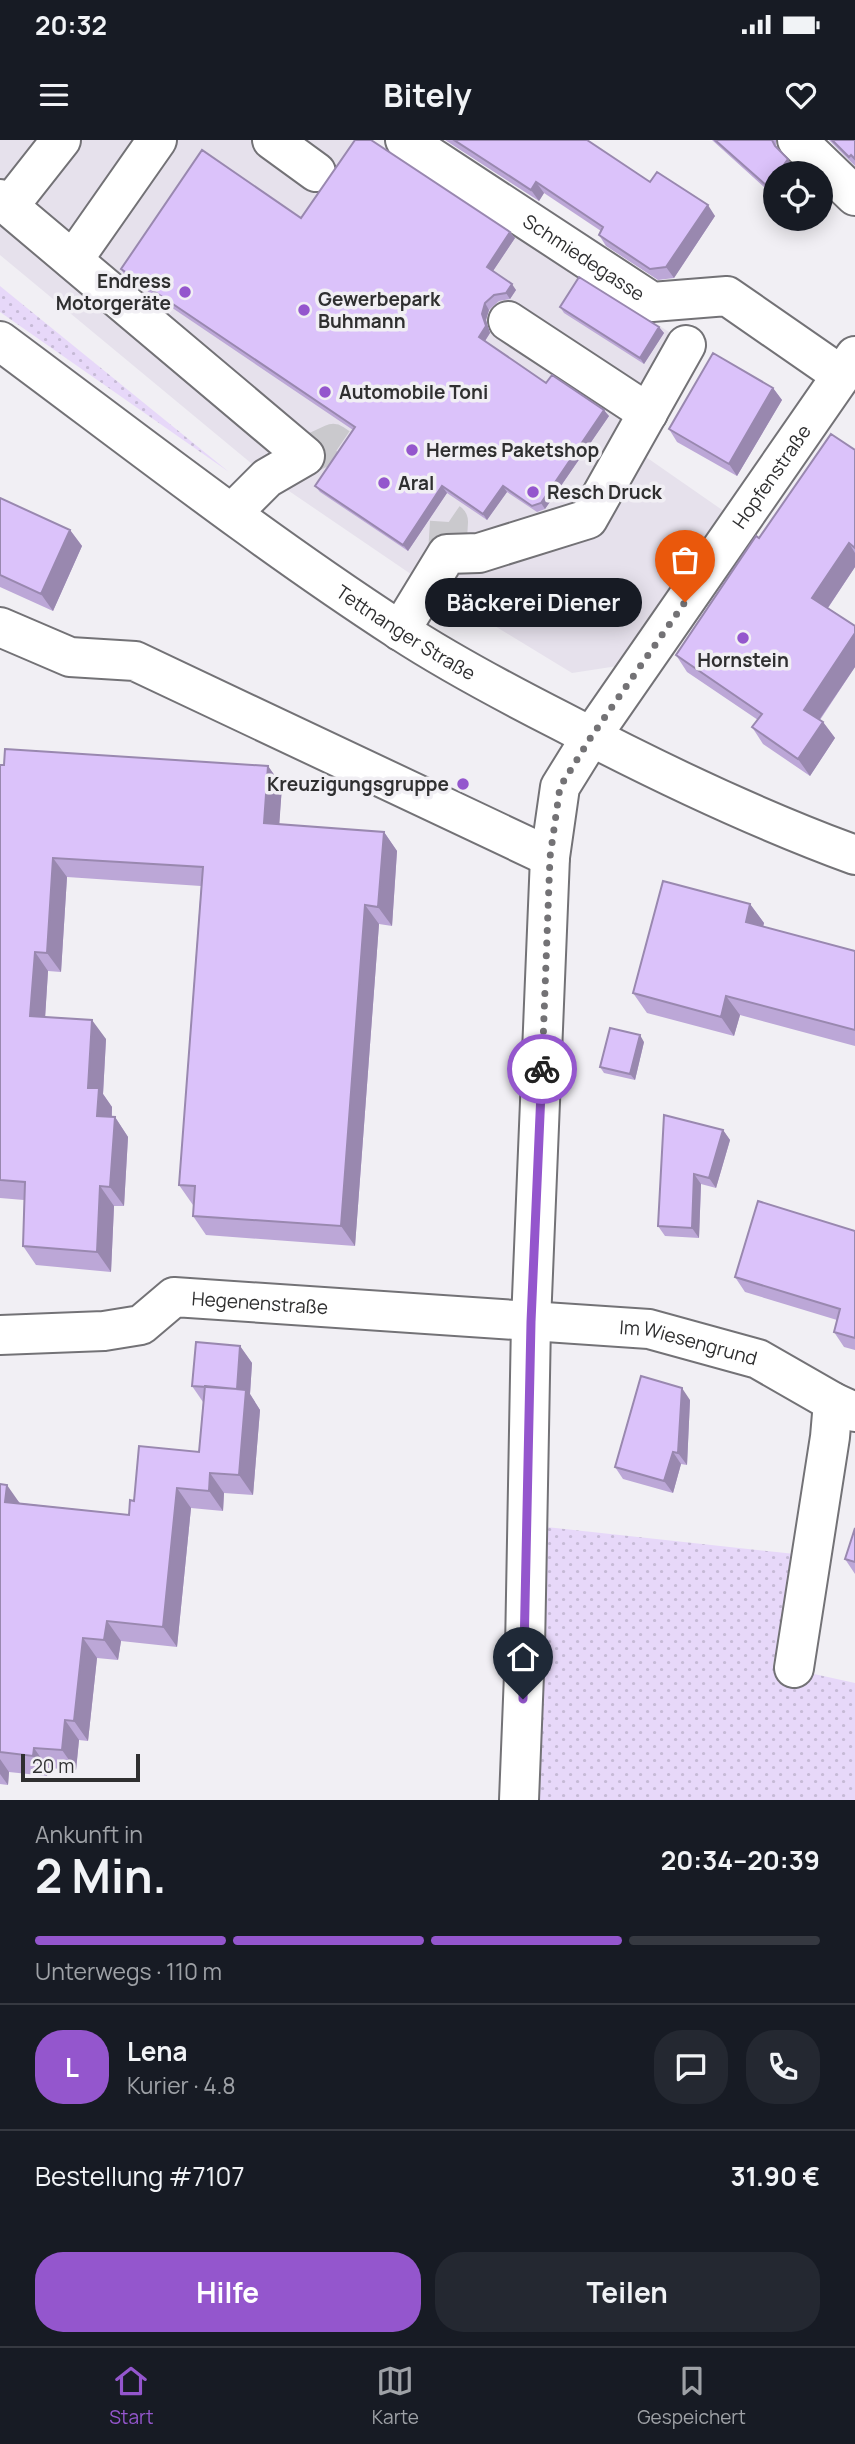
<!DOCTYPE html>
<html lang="de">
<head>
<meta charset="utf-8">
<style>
  :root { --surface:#171b24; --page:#242831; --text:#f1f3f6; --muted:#9ea1a6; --line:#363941; --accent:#9456cd }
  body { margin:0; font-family:Manrope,sans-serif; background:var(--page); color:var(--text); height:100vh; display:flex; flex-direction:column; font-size:26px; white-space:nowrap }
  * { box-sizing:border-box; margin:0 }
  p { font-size:23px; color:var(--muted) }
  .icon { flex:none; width:38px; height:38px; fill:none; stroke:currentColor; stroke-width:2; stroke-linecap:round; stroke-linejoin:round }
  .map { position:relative; height:1660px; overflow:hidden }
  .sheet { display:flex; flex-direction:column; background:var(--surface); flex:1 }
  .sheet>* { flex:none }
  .buttons { position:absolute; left:763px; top:21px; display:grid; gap:14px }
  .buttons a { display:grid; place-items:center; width:70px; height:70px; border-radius:50%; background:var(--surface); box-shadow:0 4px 18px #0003; font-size:35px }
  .scale { position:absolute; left:21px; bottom:18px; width:119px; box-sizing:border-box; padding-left:7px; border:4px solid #2f2f30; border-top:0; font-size:19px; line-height:24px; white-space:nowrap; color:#2f2f30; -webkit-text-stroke:5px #f1eff4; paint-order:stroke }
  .pin { position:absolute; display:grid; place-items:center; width:60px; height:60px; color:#fff; margin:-72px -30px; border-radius:50% 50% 50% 0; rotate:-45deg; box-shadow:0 0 7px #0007 }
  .pin .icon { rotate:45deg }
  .courier { position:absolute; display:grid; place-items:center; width:70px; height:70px; margin:-35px; border:5px solid #9456cd; border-radius:50%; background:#fff; color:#222; box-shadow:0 2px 9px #0007 }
  .bubble { position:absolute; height:49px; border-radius:24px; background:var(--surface); box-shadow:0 4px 18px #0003; font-size:23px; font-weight:700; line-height:49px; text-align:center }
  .headline em { font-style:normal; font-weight:700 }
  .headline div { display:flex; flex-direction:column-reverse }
  .headline { display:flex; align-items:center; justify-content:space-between; height:119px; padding:0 35px }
  h1 { font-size:46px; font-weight:700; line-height:52px }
  .bar { display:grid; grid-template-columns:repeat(4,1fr); gap:10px 7px; align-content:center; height:84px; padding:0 35px }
  .bar i { height:9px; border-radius:5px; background:var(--line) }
  .bar .active { background:var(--accent) }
  .bar p { grid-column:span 4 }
  .line { display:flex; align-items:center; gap:18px; padding:0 35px; border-top:2px solid var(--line) }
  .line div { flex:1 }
  .round { display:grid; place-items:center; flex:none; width:74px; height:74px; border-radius:28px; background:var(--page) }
  .button { display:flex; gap:14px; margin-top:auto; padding:14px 35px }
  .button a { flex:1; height:80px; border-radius:28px; background:var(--accent); color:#fff; font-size:28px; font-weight:700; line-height:80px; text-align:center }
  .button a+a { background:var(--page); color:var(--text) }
  .status { display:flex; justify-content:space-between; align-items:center; height:49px; padding:0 35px; background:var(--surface); direction:ltr }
  .status svg { height:19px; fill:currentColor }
  header { display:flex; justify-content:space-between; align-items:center; height:91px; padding:0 35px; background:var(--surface); font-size:32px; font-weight:700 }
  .tab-bar { display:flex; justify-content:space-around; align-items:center; height:98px; border-top:2px solid var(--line); background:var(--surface); font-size:19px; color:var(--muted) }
  .tab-bar a { display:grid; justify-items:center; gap:4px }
  .tab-bar .active { color:var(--accent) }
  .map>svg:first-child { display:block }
</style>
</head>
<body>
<div class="status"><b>20:32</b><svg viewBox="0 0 49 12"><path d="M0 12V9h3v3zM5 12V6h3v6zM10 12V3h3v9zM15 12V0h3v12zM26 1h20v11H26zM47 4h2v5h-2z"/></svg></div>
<header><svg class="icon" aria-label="menu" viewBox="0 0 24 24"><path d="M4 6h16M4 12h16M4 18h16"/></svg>Bitely<svg class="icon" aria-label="heart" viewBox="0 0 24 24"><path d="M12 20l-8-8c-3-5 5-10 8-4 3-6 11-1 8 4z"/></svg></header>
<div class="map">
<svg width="855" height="1660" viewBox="0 0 855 1660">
  <defs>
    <pattern id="grass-dots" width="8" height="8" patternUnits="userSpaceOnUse" patternTransform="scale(1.75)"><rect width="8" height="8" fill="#e7d8f9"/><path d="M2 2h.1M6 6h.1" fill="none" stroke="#c6bad6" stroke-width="1.8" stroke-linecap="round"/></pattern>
  </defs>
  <rect width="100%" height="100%" fill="#f1eff4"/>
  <!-- built -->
  <path fill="#e6e1ec" d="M 0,0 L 370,0 L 694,208 L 633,308 L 728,374 L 624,525 L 572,533 L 424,443 L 264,334 L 0,115 Z"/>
  <!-- grass -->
  <path fill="url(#grass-dots)" d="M 0,146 L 27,168 L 229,332 L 0,172 Z
    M 537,1386 L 795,1414 L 773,1525 L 855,1543 L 855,1660 L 535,1660 Z"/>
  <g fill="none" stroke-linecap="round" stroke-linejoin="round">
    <!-- minor-tunnel -->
    <path stroke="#cac9cd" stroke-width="38" stroke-dasharray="38 19" stroke-linecap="butt" d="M 305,316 L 333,303 L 449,382 L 447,414"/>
    <defs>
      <g id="minor">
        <path d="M 272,0 L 316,32"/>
        <path id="s1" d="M 405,0 L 652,162 L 727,156 L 841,235"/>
        <path d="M 797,0 L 855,56"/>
        <path d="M 0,59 L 305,316 L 267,338 L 232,373"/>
        <path d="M 9,66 L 61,0"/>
        <path d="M 73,120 L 157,0"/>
        <path d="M 508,181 L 648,273"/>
        <path d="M 0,487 L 70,517 L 135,521 L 550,717"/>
        <path d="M 400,491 L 447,414 L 479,413 L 588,379 L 686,205"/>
        <path id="s2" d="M 0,1195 L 104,1191 L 141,1185 L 174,1157 L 649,1189 L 758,1219 L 833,1262 L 855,1272"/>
        <path d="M 794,1528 L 830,1297 L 833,1262"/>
        <path id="s3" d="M 519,1660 L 525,1509 L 531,1182 L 550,717 L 560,647 L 591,597 L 855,216"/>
      </g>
      <g id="major">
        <path id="s4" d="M 0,201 C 132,299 262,401 399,490 C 451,524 506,553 561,581 C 656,631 754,678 855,715"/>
      </g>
    </defs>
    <!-- minor casing -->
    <use href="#minor" stroke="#737276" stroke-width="42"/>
    <!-- major casing -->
    <use href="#major" stroke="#737276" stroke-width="42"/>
    <!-- minor -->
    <use href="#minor" stroke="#fff" stroke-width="38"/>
    <!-- major -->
    <use href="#major" stroke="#fff" stroke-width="38"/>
  </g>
  <!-- wall -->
  <path fill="#bca7d7" d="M 445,0 L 587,0 L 650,42 L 715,76 L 674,138 L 658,140 L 606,106 L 599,95 L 601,91 L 544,53 L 539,61 Z
    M 712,0 L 776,0 L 776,5 L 778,9 L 794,28 L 790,33 L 775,33 L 775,54 L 774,56 Z
    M 829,0 L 855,0 L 855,26 Z
    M 301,78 L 510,92 L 515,98 L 493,131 L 516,150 L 510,159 L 499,161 L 489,170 L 486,180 L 490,193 L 485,201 L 546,243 L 609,276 L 545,369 L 537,372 L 507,352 L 487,380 L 447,353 L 408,411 L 320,352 L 315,346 L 353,290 L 125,136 L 121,129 Z
    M 560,167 L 659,187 L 664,193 L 644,224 L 564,173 Z
    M 773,248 L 782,260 L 737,336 L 677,302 L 669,289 Z
    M 855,310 L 855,427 L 828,468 L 855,486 L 855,527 L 820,580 L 823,582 L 835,598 L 810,636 L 763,604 L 752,587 L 758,580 L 687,532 L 676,515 L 759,398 Z
    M 0,358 L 70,390 L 82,406 L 53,471 L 0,447 Z
    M 0,625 L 268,626 L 282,646 L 279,684 L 384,692 L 397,711 L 392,786 L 379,784 L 355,1106 L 206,1095 L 193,1076 L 193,1065 L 179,1045 L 201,746 L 67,737 L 61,832 L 48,831 L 45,877 L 106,899 L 103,954 L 112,967 L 112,977 L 115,977 L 128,997 L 124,1066 L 114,1066 L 111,1132 L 36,1125 L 23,1106 L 24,1060 L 0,1058 Z
    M 750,764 L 764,783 L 763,787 L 855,811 L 855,906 L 740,875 L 734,896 L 647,873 L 633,853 Z
    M 644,902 L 635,940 L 604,933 L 600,927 Z
    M 723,990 L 730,1000 L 716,1048 L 701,1044 L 699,1098 L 665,1096 L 658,1086 Z
    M 855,1091 L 855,1210 L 844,1207 L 834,1192 L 837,1180 L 745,1152 L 735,1137 Z
    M 240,1206 L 252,1223 L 250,1254 L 260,1270 L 253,1355 L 224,1353 L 223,1371 L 191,1368 L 177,1507 L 121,1501 L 118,1520 L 97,1518 L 88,1601 L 79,1600 L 76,1630 L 48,1628 L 47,1636 L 9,1632 L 8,1645 L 0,1644 L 0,1344 L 20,1363 L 129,1375 L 134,1361 L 199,1312 L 203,1262 L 192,1246 Z
    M 690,1260 L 687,1325 L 681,1324 L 673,1353 L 623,1339 L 615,1327 Z
    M 855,1388 L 855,1434 L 845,1419 Z"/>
  <!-- shaded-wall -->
  <path fill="#9988af" d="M 788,19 L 794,28 L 790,33 L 778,33 Z
    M 775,36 L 775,54 L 774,56 L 768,47 Z
    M 536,42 L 544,53 L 539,61 L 531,50 Z
    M 708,65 L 715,76 L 674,138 L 666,127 Z
    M 510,92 L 515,98 L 491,134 L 487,127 Z
    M 512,144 L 516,150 L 510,159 L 506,153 Z
    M 485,163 L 489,170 L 486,180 L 490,193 L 483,204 L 479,197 L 482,174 Z
    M 659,187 L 664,193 L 644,224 L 640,218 Z
    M 773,248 L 782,260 L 737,336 L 729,324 Z
    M 604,270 L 609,276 L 545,369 L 541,363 Z
    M 442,346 L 447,353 L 408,411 L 403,405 Z
    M 503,346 L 507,352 L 487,380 L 483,374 Z
    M 70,390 L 82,406 L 53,471 L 41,454 Z
    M 849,403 L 855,413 L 855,427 L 823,475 L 812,458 Z
    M 855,493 L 855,527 L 815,586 L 804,570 Z
    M 823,582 L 835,598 L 810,636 L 798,619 Z
    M 268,626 L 282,646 L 278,703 L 264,683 Z
    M 384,692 L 397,711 L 392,786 L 378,767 Z
    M 53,718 L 67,737 L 61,832 L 47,813 Z
    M 750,764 L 764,783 L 759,802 L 746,782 Z
    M 365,765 L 379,784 L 355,1106 L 341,1086 Z
    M 35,812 L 48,831 L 44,895 L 30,876 Z
    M 726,856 L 740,875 L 734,896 L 721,877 Z
    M 92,880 L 106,899 L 103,954 L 112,967 L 111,995 L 97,976 L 88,948 Z
    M 640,895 L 644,902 L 635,940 L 630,934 Z
    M 115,977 L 128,997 L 124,1066 L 110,1047 Z
    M 723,990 L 730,1000 L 716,1048 L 709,1038 Z
    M 694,1034 L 701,1044 L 699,1098 L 692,1088 Z
    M 100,1046 L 114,1066 L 111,1132 L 97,1112 Z
    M 240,1206 L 252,1223 L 250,1254 L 260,1270 L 253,1355 L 239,1335 L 237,1250 Z
    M 682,1248 L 690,1260 L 687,1325 L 678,1313 Z
    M 673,1312 L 681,1324 L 673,1353 L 664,1341 Z
    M 210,1333 L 224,1353 L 223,1371 L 209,1351 Z
    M 7,1345 L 21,1365 L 5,1362 Z
    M 177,1348 L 191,1368 L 177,1507 L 163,1487 Z
    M 107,1481 L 121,1501 L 118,1520 L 104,1500 Z
    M 83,1498 L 97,1518 L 88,1601 L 74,1581 Z
    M 65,1580 L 79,1600 L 76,1630 L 62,1610 Z
    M 34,1608 L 48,1628 L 47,1636 L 33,1616 Z
    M 0,1619 L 9,1632 L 8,1645 L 0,1634 Z"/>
  <!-- building -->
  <path fill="#dbc2fa" stroke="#9988af" stroke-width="2" d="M 355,0 L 371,0 L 510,92 L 487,127 L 512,144 L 506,153 L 494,155 L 485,163 L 482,174 L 486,186 L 479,197 L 546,243 L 552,235 L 604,270 L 541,363 L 532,366 L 503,346 L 483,374 L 442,346 L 403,405 L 315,346 L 355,287 L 121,129 L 202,10 L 301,78 Z
    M 454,0 L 587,0 L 650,42 L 657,32 L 708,65 L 666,127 L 650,129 L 599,95 L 603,87 L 536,42 L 531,50 Z
    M 715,0 L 772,0 L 775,6 L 788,19 L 778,33 L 775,33 L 775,36 L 768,47 Z
    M 832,0 L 855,0 L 855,19 L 851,15 L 849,17 Z
    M 579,137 L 659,187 L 640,218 L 560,167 Z
    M 713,213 L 773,248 L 729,324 L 669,289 Z
    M 831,294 L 855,310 L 855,408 L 849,403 L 812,458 L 855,486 L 855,493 L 804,570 L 823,582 L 798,619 L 752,587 L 762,574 L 676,515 L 756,396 L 759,398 Z
    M 0,358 L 70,390 L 41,454 L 0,435 Z
    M 5,609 L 268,626 L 264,683 L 384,692 L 378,767 L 365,765 L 341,1086 L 193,1076 L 195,1046 L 179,1045 L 203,727 L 53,718 L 47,813 L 35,812 L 30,876 L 92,880 L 88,948 L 99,948 L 97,976 L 115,977 L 110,1047 L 100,1046 L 97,1112 L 23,1106 L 25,1042 L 0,1040 L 0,625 L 4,625 Z
    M 663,741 L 750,764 L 746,782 L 855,811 L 855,890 L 726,856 L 721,877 L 633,853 Z
    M 610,888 L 640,895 L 630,934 L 600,927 Z
    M 664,975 L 723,990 L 709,1038 L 694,1034 L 692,1088 L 658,1086 Z
    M 758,1061 L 855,1091 L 855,1198 L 834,1192 L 840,1169 L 735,1137 Z
    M 196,1202 L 240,1206 L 237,1249 L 192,1246 Z
    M 641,1236 L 682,1248 L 678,1313 L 673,1312 L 664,1341 L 615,1327 Z
    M 205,1246 L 246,1250 L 239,1335 L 210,1333 L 209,1351 L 177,1348 L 163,1487 L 107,1481 L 104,1500 L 83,1498 L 74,1581 L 65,1580 L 62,1610 L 34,1608 L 33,1616 L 0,1612 L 0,1344 L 7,1345 L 5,1362 L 129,1375 L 130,1360 L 134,1361 L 139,1306 L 199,1312 Z
    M 855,1388 L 855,1422 L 845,1419 Z"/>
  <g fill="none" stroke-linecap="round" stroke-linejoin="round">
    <!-- done -->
    <path stroke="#737275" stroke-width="7" stroke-dasharray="0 12.6" d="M 542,929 L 550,717 L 560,647 L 591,597 L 685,462"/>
    <!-- route -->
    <path stroke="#9456cd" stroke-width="9" d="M 523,1559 L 531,1182 L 542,929"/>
  </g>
  <!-- markers -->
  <g fill="#9456cd" stroke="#f1eff4" stroke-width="2.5">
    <circle cx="185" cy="152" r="7"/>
    <circle cx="304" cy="170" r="7"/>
    <circle cx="325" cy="252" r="7"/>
    <circle cx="412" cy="310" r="7"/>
    <circle cx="384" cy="343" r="7"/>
    <circle cx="533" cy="352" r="7"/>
    <circle cx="743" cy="498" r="7"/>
    <circle cx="463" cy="644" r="7"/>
  </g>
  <g text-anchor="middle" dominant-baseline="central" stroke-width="7" stroke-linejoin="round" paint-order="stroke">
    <!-- street labels -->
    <g font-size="19" fill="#2f2f30" stroke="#f1eff4">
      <text stroke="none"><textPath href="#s1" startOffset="214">Schmiedegasse</textPath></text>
      <text stroke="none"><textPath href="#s3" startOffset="1390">Hopfenstraße</textPath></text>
      <text stroke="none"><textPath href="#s4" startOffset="500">Tettnanger Straße</textPath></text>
      <text stroke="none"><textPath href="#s2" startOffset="271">Hegenenstraße</textPath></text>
      <text stroke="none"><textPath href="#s2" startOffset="702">Im Wiesengrund</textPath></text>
    </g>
    <!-- poi labels -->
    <g font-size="19" font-weight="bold" fill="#2f2f30" stroke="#f1eff4" text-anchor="start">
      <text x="171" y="141" text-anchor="end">Endress<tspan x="171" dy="22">Motorgeräte</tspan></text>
      <text x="318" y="159">Gewerbepark<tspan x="318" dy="22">Buhmann</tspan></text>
      <text x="339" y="252">Automobile Toni</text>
      <text x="426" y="310">Hermes Paketshop</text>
      <text x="398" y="343">Aral</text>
      <text x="547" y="352">Resch Druck</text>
      <text x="743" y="520" text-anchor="middle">Hornstein</text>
      <text x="449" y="644" text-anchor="end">Kreuzigungsgruppe</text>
    </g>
  </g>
</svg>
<div class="buttons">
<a><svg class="icon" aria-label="locate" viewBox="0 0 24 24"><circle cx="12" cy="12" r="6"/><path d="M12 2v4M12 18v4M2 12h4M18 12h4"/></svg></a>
</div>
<div class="scale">20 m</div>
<div class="pin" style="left:685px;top:462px;background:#ea580c"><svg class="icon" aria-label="bag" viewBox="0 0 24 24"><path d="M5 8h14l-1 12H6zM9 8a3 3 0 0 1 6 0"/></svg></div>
<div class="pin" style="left:523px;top:1559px;background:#1f2937"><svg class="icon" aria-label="home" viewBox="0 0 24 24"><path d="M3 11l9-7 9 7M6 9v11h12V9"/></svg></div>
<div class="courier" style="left:542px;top:929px"><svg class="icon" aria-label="bike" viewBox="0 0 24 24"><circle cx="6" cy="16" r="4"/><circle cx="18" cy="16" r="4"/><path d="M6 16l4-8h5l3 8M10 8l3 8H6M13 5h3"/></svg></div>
<div class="bubble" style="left:425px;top:438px;width:217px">Bäckerei Diener</div>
</div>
<section class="sheet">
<div class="headline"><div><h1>2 Min.</h1><p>Ankunft in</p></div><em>20:34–20:39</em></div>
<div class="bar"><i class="active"></i><i class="active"></i><i class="active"></i><i></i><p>Unterwegs · 110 m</p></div>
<div class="line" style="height:126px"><b class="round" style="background:var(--accent);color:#fff">L</b><div><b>Lena</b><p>Kurier · 4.8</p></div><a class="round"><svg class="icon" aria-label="chat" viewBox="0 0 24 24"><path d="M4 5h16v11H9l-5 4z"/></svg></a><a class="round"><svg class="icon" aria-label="phone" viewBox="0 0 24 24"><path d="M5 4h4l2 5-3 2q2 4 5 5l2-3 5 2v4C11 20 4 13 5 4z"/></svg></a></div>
<div class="line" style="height:91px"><div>Bestellung #7107</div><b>31.90 €</b></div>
<div class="button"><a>Hilfe</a><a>Teilen</a></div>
</section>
<nav class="tab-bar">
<a class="active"><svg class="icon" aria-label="home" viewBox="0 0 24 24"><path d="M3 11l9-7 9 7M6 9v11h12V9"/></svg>Start</a>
<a><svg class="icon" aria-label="map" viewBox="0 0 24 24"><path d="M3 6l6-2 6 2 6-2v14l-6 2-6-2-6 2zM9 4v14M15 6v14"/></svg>Karte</a>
<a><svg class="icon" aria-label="saved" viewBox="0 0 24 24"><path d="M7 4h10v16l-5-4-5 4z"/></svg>Gespeichert</a>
</nav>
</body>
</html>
